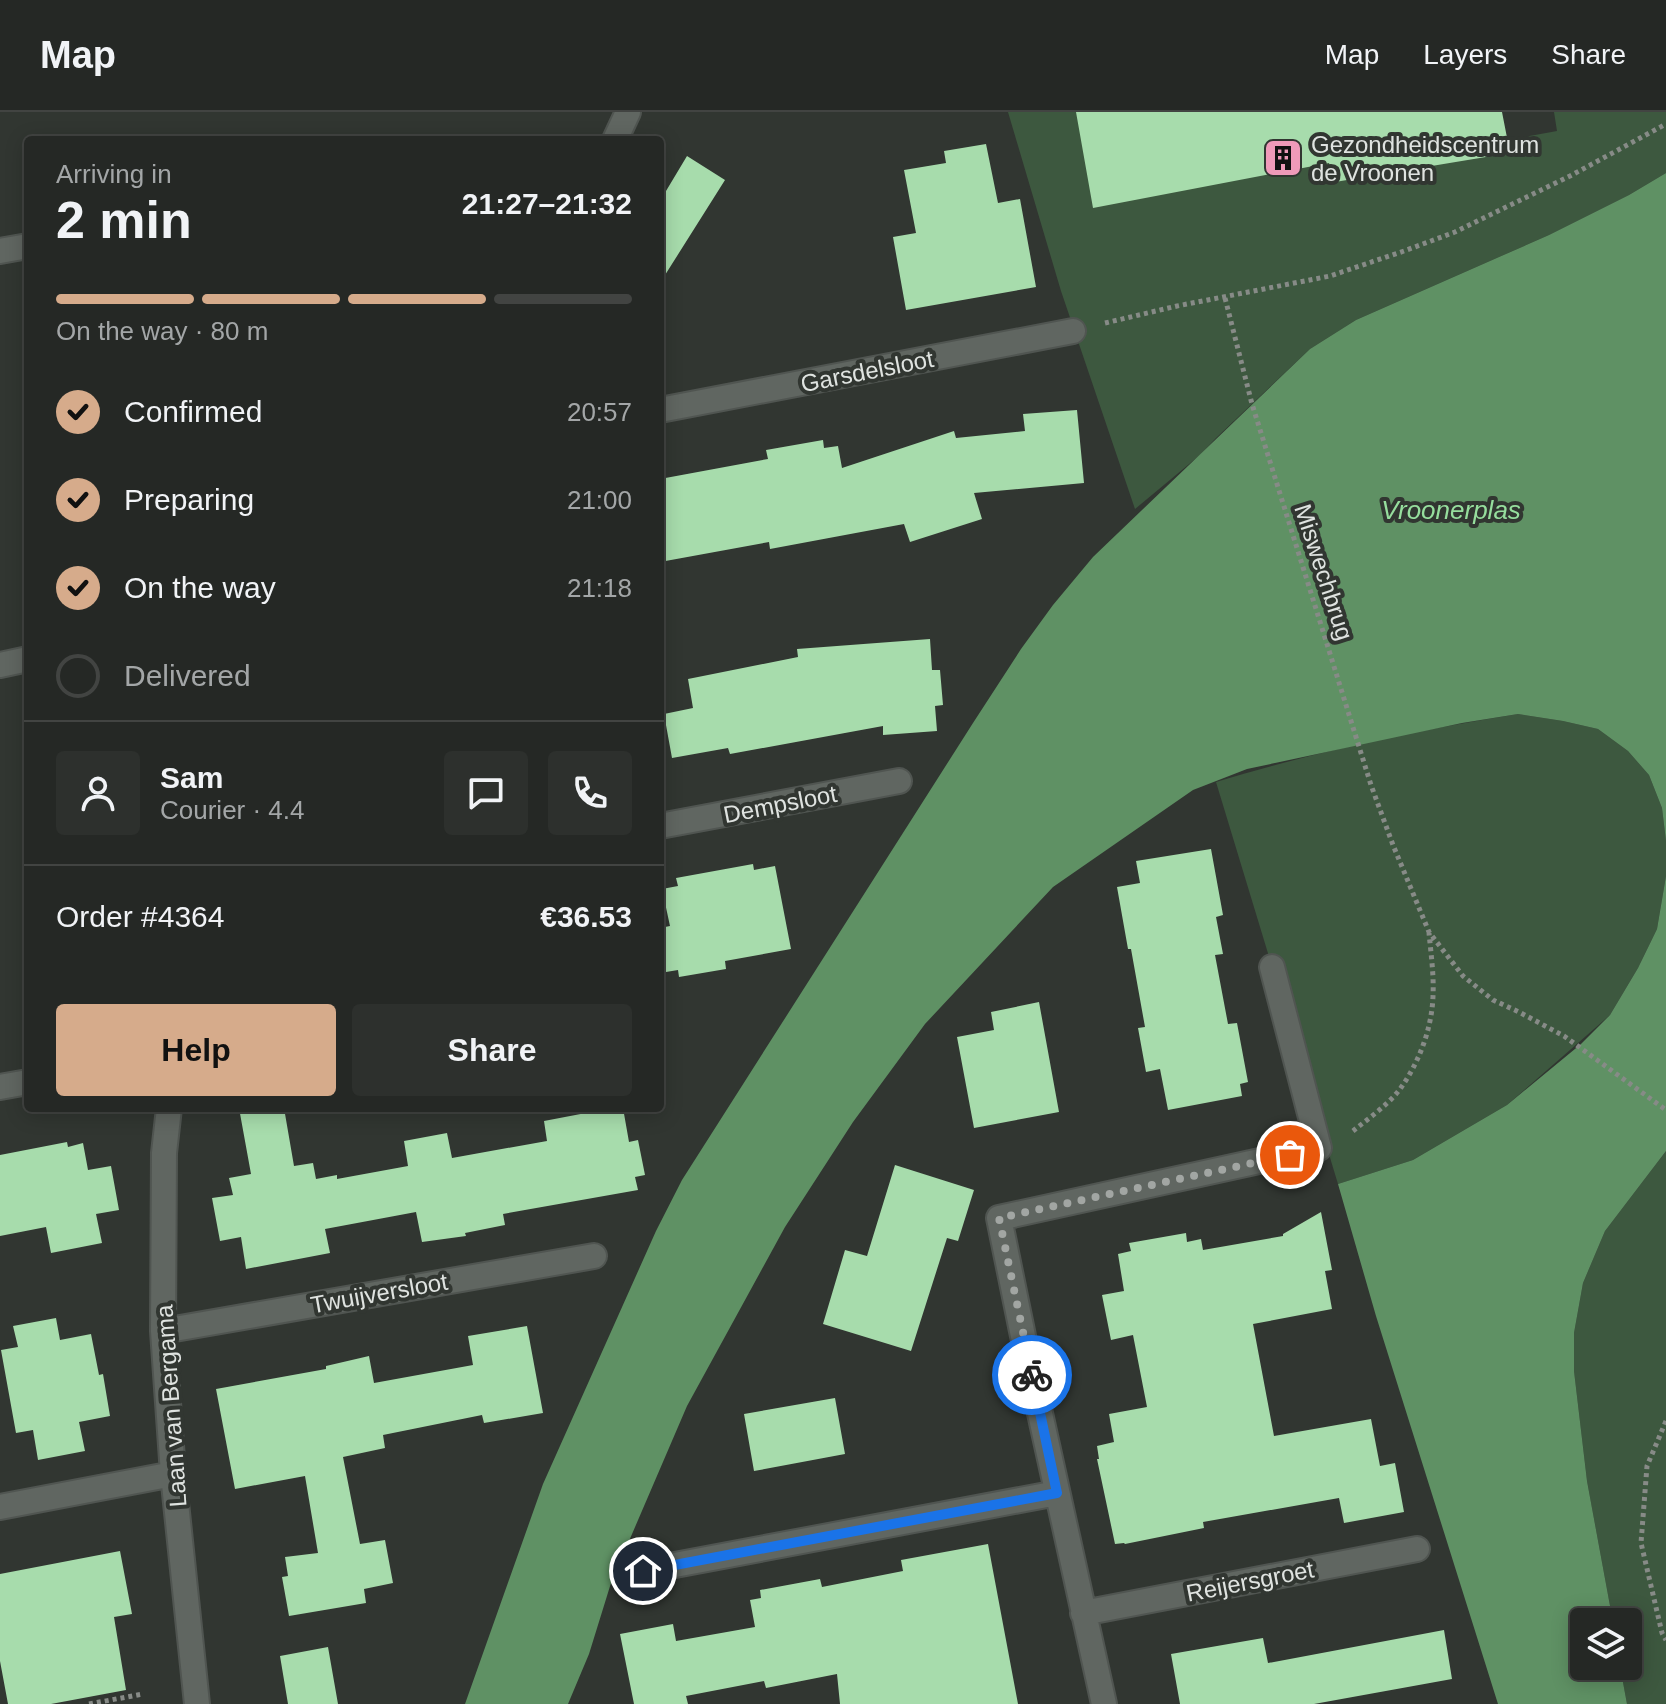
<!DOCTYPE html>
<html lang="en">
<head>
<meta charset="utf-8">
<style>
  :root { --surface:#252825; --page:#2d302d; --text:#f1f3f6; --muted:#a3a6a7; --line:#424442; --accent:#d6ab8b }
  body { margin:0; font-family:Arial,sans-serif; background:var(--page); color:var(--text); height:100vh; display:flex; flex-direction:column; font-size:30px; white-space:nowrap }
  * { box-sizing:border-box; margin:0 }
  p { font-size:26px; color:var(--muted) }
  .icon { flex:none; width:44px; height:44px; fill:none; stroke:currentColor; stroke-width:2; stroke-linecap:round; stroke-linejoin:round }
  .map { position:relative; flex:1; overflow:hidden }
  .sheet { position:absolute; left:24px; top:24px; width:640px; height:976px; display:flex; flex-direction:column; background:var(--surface); border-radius:8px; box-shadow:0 4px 20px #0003,0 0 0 2px var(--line) }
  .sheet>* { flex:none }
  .controls { position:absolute; left:1570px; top:1496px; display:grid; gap:16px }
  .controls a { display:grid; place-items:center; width:72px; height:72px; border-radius:8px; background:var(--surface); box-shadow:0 4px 20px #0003,0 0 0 2px var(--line); font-size:40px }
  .pin { position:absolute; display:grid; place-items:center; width:68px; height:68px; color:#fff; margin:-34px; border:4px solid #fff; border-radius:50%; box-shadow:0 2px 8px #0007 }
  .courier { position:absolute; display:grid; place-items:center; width:80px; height:80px; margin:-40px; border:6px solid #1a73e8; border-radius:50%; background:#fff; color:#222; box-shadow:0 2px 10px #0007 }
  .summary em { font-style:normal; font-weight:700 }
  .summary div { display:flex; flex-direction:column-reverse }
  .summary { display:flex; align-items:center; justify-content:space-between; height:136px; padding:0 32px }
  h1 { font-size:52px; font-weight:700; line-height:60px }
  .bar { display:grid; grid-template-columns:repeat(4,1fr); gap:12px 8px; align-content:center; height:96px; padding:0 32px }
  .bar i { height:10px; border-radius:6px; background:var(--line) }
  .bar .selected { background:var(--accent) }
  .bar p { grid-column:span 4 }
  .line { display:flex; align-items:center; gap:20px; padding:0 32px; border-top:2px solid var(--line) }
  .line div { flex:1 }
  .round { display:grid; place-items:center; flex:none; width:84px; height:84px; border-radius:8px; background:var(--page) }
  ol { padding:0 32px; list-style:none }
  li { display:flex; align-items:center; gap:24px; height:88px }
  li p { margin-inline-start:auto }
  li .icon { padding:8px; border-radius:50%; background:var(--accent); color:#111; stroke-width:4 }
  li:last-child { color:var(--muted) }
  li i { width:44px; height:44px; border:4px solid var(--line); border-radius:50% }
  .action { display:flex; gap:16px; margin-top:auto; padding:16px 32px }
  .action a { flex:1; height:92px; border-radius:8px; background:var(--accent); color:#111; font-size:32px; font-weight:700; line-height:92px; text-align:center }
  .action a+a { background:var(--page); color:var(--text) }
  header { display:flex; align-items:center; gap:48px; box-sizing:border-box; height:112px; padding:0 40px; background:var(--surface); border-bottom:2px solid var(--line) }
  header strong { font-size:38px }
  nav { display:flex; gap:44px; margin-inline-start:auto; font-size:28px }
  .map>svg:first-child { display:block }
</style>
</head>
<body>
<header>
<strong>Map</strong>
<nav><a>Map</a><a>Layers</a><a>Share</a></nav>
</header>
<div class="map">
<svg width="1666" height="1592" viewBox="0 0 1666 1592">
  <rect width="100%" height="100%" fill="#313631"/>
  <!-- green -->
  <path fill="#3d583f" d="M 1008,0 L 1111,0 L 1351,35 L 1356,56 L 1557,19 L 1554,0 L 1666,0 L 1666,61 L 1629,83 L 1549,123 L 1356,208 L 1310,237 L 1216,326 L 1200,343 L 1135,397 L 1061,179 Z
    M 1518,602 L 1563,609 L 1598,617 L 1628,639 L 1649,663 L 1662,696 L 1666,729 L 1666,764 L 1657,817 L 1638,856 L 1610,903 L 1507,993 L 1413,1048 L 1338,1072 L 1216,670 C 1315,640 1416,618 1518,602 Z
    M 1666,1039 L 1666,1592 L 1627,1592 L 1620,1554 L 1628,1554 L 1628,1510 L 1613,1510 L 1587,1369 L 1574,1259 L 1574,1221 L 1583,1171 L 1605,1119 Z"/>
  <!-- water -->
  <path fill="#5f9164" d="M 1666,61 L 1666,729 L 1662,696 L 1649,663 L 1628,639 L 1598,617 L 1563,609 L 1518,602 L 1462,611 L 1247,657 L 1193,678 L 1053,775 L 925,912 L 853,1010 L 785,1115 L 687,1294 L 611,1471 L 589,1542 L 568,1592 L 465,1592 L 543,1372 L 656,1119 L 682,1068 L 973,611 L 1021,537 L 1053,493 L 1093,445 L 1310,237 L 1356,208 L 1549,123 L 1629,83 Z
    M 1666,764 L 1666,1039 L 1605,1119 L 1583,1171 L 1574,1221 L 1574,1259 L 1587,1369 L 1613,1510 L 1584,1510 L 1584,1554 L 1620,1554 L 1627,1592 L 1498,1592 L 1376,1204 L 1338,1072 L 1413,1048 L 1507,993 L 1581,932 L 1610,903 L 1638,856 L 1657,817 Z"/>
  <!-- building -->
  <path fill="#a7dcac" d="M 1076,0 L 1502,0 L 1510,41 L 1335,70 L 1329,51 L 1093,96 Z
    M 986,32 L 998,91 L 1020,87 L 1036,175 L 906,198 L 893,125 L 916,121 L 904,58 L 946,51 L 944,39 Z
    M 687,44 L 725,68 L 660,171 L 660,89 Z
    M 1077,298 L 1084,371 L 974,381 L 982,407 L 910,430 L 904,412 L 770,437 L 769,430 L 660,450 L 660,367 L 768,347 L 766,338 L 823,328 L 824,336 L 838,334 L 842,356 L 954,319 L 956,326 L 1025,319 L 1023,302 Z
    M 930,527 L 932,558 L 940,558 L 943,593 L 935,594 L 937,619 L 883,623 L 883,614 L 730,642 L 728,636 L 672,646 L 664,602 L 693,596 L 688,567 L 798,545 L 797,537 Z
    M 1211,737 L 1223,803 L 1216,805 L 1223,842 L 1215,843 L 1228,912 L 1237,911 L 1248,970 L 1240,972 L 1242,984 L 1168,998 L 1160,957 L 1146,960 L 1138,916 L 1145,915 L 1131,837 L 1128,837 L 1117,775 L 1140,771 L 1136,749 Z
    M 753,752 L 754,758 L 775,754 L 791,837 L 725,849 L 726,857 L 679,865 L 678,858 L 660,861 L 660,816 L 670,814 L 662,777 L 678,774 L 676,766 Z
    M 1039,890 L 1059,1000 L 974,1016 L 957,925 L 994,918 L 991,900 Z
    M 239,996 L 284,996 L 294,1054 L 313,1051 L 316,1067 L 337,1063 L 337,1067 L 408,1054 L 404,1029 L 447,1021 L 452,1046 L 547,1029 L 544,1009 L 612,996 L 623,996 L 629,1030 L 638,1028 L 645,1063 L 635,1065 L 638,1078 L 503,1102 L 505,1113 L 465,1121 L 466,1124 L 422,1130 L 416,1100 L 325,1117 L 330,1141 L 246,1157 L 241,1125 L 220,1129 L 212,1086 L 233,1083 L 229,1066 L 251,1062 Z
    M 67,1030 L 68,1035 L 83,1031 L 88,1058 L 111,1054 L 119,1098 L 96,1102 L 102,1131 L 51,1141 L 46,1115 L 0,1124 L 0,1043 Z
    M 895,1053 L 974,1078 L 958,1129 L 947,1126 L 911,1239 L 823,1212 L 845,1138 L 867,1144 Z
    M 1321,1100 L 1332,1158 L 1325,1159 L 1332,1197 L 1253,1212 L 1274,1324 L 1371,1307 L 1380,1354 L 1395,1351 L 1404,1400 L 1344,1411 L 1339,1386 L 1203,1410 L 1204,1416 L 1125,1432 L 1124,1431 L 1115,1432 L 1097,1347 L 1099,1347 L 1097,1334 L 1114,1330 L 1109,1302 L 1147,1295 L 1133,1223 L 1111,1228 L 1102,1183 L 1124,1179 L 1118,1142 L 1131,1139 L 1129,1131 L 1186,1121 L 1187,1130 L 1201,1127 L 1203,1138 L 1283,1124 L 1283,1122 Z
    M 56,1206 L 60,1228 L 91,1222 L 99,1263 L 103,1262 L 110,1304 L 79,1310 L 85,1339 L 38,1348 L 33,1318 L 16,1321 L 1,1238 L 18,1235 L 13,1214 Z
    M 527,1214 L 543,1301 L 484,1311 L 482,1303 L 383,1323 L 385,1336 L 343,1345 L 360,1432 L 385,1428 L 393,1471 L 364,1477 L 366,1491 L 289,1504 L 282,1465 L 288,1464 L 285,1445 L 318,1441 L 305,1364 L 235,1377 L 216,1277 L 326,1257 L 326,1254 L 369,1244 L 374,1271 L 473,1253 L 468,1224 Z
    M 835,1286 L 845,1342 L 754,1359 L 744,1302 Z
    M 988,1432 L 1018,1592 L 840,1592 L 837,1562 L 766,1576 L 764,1569 L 686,1584 L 688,1592 L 634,1592 L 620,1522 L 673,1512 L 676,1529 L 755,1515 L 750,1488 L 761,1486 L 760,1478 L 820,1467 L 822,1475 L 903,1459 L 901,1448 Z
    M 120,1439 L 132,1502 L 114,1505 L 126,1578 L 51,1592 L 8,1592 L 0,1549 L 0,1462 Z
    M 1444,1518 L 1452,1567 L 1314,1592 L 1180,1592 L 1171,1542 L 1263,1526 L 1268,1551 Z
    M 328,1535 L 338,1592 L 288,1592 L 280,1544 Z"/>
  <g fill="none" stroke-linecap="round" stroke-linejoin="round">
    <defs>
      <path id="minor" d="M 615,28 L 628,0
        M 0,139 L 28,134
        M 660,298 L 1073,219
        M 0,553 L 28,547
        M 660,714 L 899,669
        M 0,975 L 28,970
        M 169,996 L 164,1041 L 163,1219 L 173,1362 L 197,1592
        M 163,1219 L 594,1144
        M 0,1395 L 173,1362
        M 643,1459 L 1057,1381
        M 1083,1501 L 1417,1437
        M 1104,1592 L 1023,1224 L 999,1106 L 1319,1036 L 1272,855"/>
    </defs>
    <!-- minor casing -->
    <use href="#minor" stroke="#505551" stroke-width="28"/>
    <!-- path -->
    <path stroke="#878b87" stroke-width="5" stroke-dasharray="4 4" stroke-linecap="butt" d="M 1225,186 L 1252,292 L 1371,673 L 1393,733 L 1429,820 L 1463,864 L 1493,888 L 1519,900 L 1564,924 L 1666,998
      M 1105,211 L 1177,194 L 1330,164 L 1404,139 L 1455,120 L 1570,64 L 1666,12
      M 1353,1019 C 1369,1006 1388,993 1400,977 C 1419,951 1432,916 1433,884 C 1434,863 1431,842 1429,821
      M 1666,1309 L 1647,1354 L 1641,1431 L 1662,1521 L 1666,1528
      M 89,1592 L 143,1582"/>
    <!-- minor -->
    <use href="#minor" stroke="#606661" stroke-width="24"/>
  </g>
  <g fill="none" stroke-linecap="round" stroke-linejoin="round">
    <!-- done -->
    <path stroke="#a2a6a3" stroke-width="8" stroke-dasharray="0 14.4" d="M 1032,1263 L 999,1106 L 1290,1043"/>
    <!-- route -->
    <path stroke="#1a73e8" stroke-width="10" d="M 643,1459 L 1057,1381 L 1032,1263"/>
  </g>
  <!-- icons -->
  <defs>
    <symbol id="building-square" viewBox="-11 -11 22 22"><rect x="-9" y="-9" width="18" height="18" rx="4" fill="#ef9ab9" stroke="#313631"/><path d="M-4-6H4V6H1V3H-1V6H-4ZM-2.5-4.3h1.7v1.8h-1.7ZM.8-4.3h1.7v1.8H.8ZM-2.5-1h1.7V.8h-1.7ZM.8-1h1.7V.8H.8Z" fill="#111"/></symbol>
  </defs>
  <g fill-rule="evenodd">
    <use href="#building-square" x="1261" y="24" width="44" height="44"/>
  </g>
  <g text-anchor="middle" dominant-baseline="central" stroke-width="8" stroke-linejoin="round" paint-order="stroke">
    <!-- poi labels -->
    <g font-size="24" fill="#dfe3e0" stroke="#313631" text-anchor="start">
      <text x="1311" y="32">Gezondheidscentrum<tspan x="1311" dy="28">de Vroonen</tspan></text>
    </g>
    <!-- street labels -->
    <g font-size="24" fill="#dfe3e0" stroke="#313631">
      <text transform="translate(867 259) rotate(-11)">Garsdelsloot</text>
      <text transform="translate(1324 460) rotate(72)">Miswechbrug</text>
      <text transform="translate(780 692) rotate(-11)">Dempsloot</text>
      <text transform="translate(379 1181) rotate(-10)">Twuijversloot</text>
      <text transform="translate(171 1294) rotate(-94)">Laan van Bergama</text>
      <text transform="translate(1250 1469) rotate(-11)">Reijersgroet</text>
    </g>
    <!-- water labels -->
    <g font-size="26" font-style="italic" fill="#96de9d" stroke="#313631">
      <text x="1451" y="398">Vroonerplas</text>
    </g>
  </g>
</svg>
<div class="controls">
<a><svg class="icon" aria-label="layers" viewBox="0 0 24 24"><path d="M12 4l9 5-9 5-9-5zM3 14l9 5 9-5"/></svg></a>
</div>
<div class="pin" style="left:1290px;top:1043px;background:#ea580c"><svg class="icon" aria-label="bag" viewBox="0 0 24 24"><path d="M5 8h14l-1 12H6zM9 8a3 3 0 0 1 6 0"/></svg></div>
<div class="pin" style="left:643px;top:1459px;background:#1f2937"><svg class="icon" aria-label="home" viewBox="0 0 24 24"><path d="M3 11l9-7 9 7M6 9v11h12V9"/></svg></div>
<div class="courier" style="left:1032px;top:1263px"><svg class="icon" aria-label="bike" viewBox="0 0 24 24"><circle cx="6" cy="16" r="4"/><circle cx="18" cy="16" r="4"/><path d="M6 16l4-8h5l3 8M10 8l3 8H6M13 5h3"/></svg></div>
<section class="sheet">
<div class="summary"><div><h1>2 min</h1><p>Arriving in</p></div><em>21:27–21:32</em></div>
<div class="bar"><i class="selected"></i><i class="selected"></i><i class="selected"></i><i></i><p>On the way · 80 m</p></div>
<ol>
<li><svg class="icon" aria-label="check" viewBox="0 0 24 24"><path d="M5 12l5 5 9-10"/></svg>Confirmed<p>20:57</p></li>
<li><svg class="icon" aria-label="check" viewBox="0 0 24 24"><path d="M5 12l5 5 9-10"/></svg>Preparing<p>21:00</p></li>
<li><svg class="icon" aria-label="check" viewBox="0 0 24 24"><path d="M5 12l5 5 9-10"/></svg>On the way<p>21:18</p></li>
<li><i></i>Delivered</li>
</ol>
<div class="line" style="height:144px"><a class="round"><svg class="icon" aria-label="person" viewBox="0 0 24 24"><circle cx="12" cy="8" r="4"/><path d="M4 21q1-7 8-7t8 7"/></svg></a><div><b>Sam</b><p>Courier · 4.4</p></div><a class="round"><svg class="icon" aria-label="chat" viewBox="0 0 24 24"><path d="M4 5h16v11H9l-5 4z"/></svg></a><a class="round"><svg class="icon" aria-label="phone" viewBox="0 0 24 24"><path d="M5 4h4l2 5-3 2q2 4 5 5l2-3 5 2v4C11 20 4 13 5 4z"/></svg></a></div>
<div class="line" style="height:104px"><div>Order #4364</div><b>€36.53</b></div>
<div class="action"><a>Help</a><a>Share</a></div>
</section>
</div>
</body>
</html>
